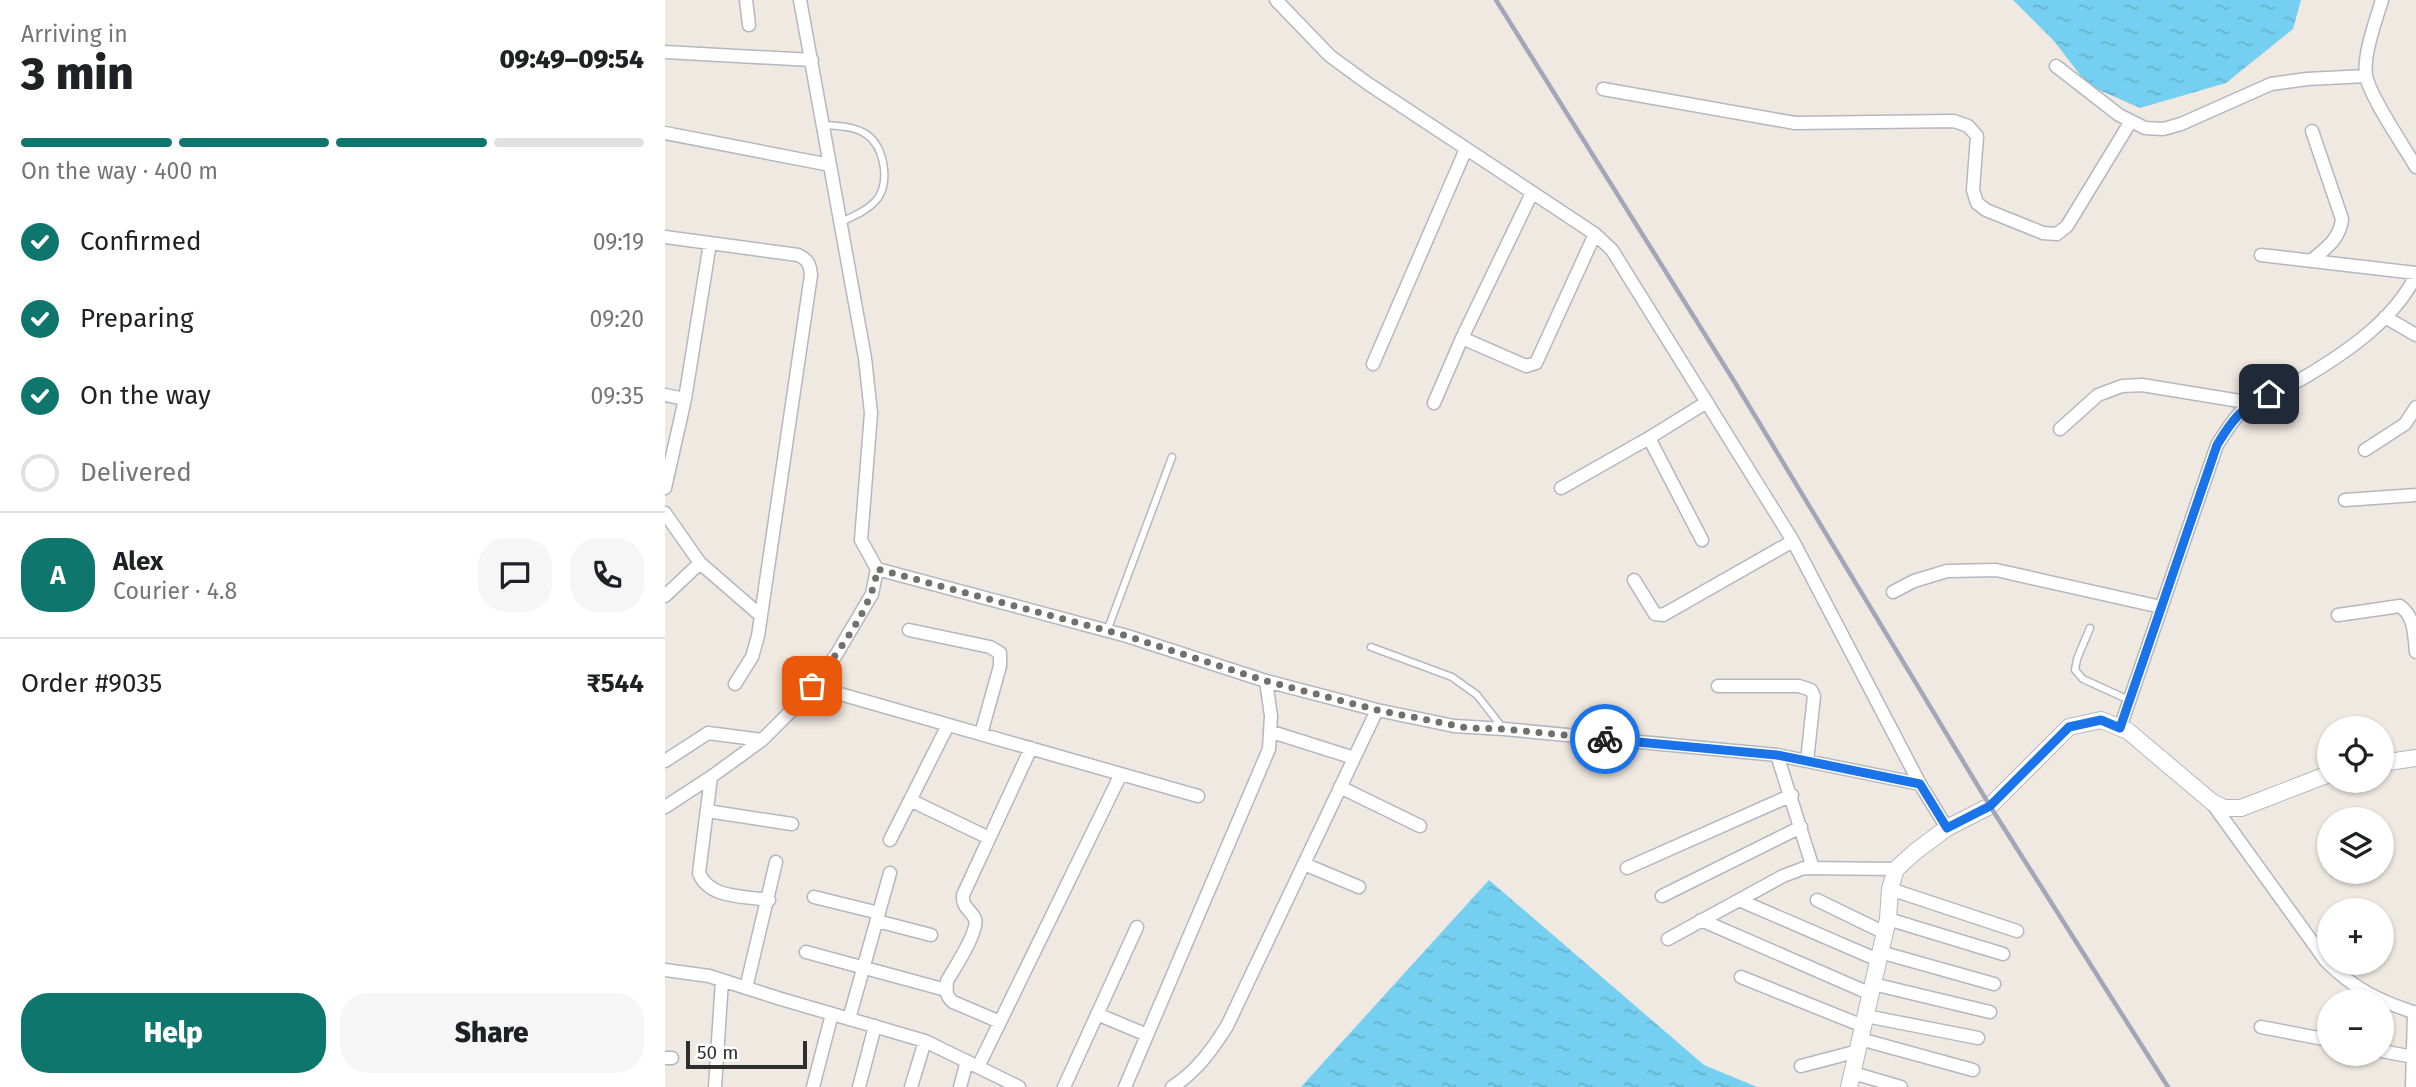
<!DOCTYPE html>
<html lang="en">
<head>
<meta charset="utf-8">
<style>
  :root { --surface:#fff; --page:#f6f6f6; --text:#202124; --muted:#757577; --line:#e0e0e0; --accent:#0f766e }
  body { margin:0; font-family:"Fira Sans",sans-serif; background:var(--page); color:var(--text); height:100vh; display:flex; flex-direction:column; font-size:26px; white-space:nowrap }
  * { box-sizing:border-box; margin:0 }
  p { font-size:23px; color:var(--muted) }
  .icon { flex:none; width:38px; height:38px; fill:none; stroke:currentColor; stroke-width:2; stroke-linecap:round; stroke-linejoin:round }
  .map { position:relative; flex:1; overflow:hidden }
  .panel { display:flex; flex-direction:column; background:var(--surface); width:665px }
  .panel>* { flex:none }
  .fabs { position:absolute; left:1652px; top:716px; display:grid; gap:14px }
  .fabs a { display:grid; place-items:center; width:77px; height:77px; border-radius:50%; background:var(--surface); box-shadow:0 2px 5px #0004; font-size:35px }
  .scale { position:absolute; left:21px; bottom:18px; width:121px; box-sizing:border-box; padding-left:7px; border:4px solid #2e2e2e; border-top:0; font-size:19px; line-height:24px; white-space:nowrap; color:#2e2e2e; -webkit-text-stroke:5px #fff; paint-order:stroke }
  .pin { position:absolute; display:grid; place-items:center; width:60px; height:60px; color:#fff; margin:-30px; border-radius:14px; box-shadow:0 4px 10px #0006 }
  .courier { position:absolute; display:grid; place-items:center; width:70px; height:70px; margin:-35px; border:5px solid #1a73e8; border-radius:50%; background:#fff; color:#222; box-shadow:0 2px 9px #0007 }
  .head em { font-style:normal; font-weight:800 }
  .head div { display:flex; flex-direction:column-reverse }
  .head { display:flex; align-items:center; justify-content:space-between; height:119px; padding:0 21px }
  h1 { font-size:46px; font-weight:800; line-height:52px }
  .bar { display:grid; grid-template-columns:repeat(4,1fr); gap:10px 7px; align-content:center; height:84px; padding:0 21px }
  .bar i { height:9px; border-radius:5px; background:var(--line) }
  .bar .on { background:var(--accent) }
  .bar p { grid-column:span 4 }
  .line { display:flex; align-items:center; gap:18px; padding:0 21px; border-top:2px solid var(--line) }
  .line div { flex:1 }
  .round { display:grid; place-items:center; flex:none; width:74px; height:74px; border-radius:28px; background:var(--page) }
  ol { padding:0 21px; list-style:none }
  li { display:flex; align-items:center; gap:21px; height:77px }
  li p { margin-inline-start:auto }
  li .icon { padding:7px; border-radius:50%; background:var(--accent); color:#fff; stroke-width:4 }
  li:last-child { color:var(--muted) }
  li i { width:38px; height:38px; border:4px solid var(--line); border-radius:50% }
  .primary-button { display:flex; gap:14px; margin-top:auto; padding:14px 21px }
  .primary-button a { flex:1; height:80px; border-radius:28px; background:var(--accent); color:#fff; font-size:28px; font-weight:800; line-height:80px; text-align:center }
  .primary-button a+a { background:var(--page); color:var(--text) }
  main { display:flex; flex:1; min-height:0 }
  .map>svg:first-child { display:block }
</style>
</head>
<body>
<main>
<section class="panel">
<div class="head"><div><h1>3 min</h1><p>Arriving in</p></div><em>09:49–09:54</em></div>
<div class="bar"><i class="on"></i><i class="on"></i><i class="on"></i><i></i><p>On the way · 400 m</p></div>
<ol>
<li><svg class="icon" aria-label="check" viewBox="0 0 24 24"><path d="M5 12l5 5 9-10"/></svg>Confirmed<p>09:19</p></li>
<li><svg class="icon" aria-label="check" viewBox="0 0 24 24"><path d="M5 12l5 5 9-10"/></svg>Preparing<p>09:20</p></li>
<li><svg class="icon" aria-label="check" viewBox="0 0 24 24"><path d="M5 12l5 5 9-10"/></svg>On the way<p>09:35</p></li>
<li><i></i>Delivered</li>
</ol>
<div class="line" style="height:126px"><b class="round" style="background:var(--accent);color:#fff">A</b><div><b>Alex</b><p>Courier · 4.8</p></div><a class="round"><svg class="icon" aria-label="chat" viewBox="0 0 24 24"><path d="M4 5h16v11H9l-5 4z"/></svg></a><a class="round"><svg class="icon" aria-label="phone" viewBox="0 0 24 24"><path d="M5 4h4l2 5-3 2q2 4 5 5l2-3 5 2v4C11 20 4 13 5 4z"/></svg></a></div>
<div class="line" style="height:91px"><div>Order #9035</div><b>₹544</b></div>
<div class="primary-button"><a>Help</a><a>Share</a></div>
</section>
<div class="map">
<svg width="1751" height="1087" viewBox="0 0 1751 1087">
  <defs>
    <pattern id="water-ripples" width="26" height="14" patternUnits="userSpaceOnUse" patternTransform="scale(1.75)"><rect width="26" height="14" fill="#75cff0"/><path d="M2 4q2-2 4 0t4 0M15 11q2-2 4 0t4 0" fill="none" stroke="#66b2ce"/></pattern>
  </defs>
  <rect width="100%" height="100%" fill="#efe9e1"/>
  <!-- water -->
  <path fill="url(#water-ripples)" d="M 1348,0 L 1636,0 L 1628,29 L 1561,83 L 1475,108 L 1423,85 L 1389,41 Z
    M 824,880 L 1039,1065 L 1092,1087 L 636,1087 Z"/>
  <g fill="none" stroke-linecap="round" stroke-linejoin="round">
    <defs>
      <path id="service" d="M 158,125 C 172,126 189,126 201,134 C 219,146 225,180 213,198 C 204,210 189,216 176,222
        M 1425,628 L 1412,659 L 1410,670 L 1418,679 L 1464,700
        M 442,631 L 507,457
        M 706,647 L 787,677 L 812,695 L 837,727"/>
      <path id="minor" d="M 81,0 L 84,25
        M 611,0 L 665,56 L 702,83 L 930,234 L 947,250 L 1128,541 L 1255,784 L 1282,828
        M 1717,0 C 1711,20 1698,55 1701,75 C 1703,94 1740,148 1751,167
        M 0,52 L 147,60
        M 1391,66 L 1454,115 L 1480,128 L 1498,129 L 1516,124 L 1606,84 L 1642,79 L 1701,76
        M 938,89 L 1130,123 L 1289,121 L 1303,126 L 1312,136 L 1308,190 L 1312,203 L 1321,210 L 1378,233 L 1392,234 L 1402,226 L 1466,121
        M 0,133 L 165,165
        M 0,237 L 133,255 C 143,260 145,264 146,275 L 93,636 L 87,657 L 70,684
        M 1596,255 L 1751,273
        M 1646,261 C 1661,248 1675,239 1677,219 L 1647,131
        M 1720,317 L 1751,335
        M 797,338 L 861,366 L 871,363 L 930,234
        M 708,364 L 801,149
        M 0,395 L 20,399
        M 769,403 L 797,338 L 867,193
        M 1395,429 L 1433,395 L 1457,386 L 1477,385 L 1587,403
        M 984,438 L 1037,540
        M 1700,450 L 1740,424 L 1751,407
        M 0,488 L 20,399 L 45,243
        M 896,488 L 984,438 L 1042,402
        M 1680,500 L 1751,495
        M 0,513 L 35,563 L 95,615
        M 212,569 L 462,636 L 601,681 L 712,710 L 789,726 L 839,729 L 1112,755 L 1255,784
        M 969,580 L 990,614 L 998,615 L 1128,541
        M 1228,592 L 1249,581 L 1282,571 L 1331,570 L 1496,607
        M 0,596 L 35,563
        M 1673,615 L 1735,606 C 1750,617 1749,634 1751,652
        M 244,630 L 325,647 L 335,653 L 335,666 L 316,734
        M 147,686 L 533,796
        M 1053,686 L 1134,686 L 1146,690 L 1149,696 L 1142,761
        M 1455,728 L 1552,445 C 1562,430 1571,414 1586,403 C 1602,392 1623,387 1640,377 C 1682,352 1730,319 1751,275
        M 607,732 L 689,758
        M 1112,755 L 1148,868
        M 0,761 L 43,733 L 97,740
        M 46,777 L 34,873 C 44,899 80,896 104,900
        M 675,787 L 755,826
        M 245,800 L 324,838
        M 1547,803 L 1661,961 C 1689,989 1714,1001 1751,1013
        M 0,807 L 46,777 L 97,740 L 133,704 L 171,655 L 207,594 L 212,569 L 196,540 L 206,413 L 200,358 L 135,0
        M 42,811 L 127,824
        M 225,840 L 283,725
        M 639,864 L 694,887
        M 962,868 L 1127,795
        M 1225,889 L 1352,931
        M 997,896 L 1136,827
        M 149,897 L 214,913
        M 1074,900 L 1213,960
        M 1152,900 L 1220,933
        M 1223,919 L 1338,954
        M 1036,920 L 1206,994
        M 212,921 L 266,935
        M 1003,939 L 1118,876 L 1139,868 L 1231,869
        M 141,952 L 281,990
        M 1215,952 L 1329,984
        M 0,970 L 44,976 L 116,999 L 260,1041 L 354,1087
        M 1076,977 L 1198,1026
        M 1208,984 L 1325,1012
        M 81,988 L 111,862
        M 432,1014 L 482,1035
        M 1201,1016 L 1313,1038
        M 184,1019 L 225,873
        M 335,1022 L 288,1002 C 281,996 281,991 282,981 C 289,969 314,931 310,919 C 306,909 297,909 298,895 L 366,748
        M 1596,1027 L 1664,1040
        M 1195,1039 L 1308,1070
        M 1717,1051 L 1748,1057
        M 0,1058 L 7,1058
        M 1136,1066 L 1193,1051
        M 313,1067 L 456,774
        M 1188,1073 L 1236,1087
        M 50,1087 L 57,980
        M 148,1087 L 167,1014
        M 194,1087 L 210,1026
        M 246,1087 L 260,1041
        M 295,1087 L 302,1061
        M 399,1087 L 472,927
        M 460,1087 L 604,749 L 606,716 L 601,681
        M 507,1087 C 531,1072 547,1050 562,1026 L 712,710
        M 1747,1087 L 1749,1012"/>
      <path id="tertiary" d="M 1717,763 L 1751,758
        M 1184,1087 L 1223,919 L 1225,889 L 1231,869 L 1251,851 L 1282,828 L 1325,806 L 1404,727 L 1436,720 L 1463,731 L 1547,802 L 1559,808 L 1576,808 L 1664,774"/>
    </defs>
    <!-- service casing -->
    <use href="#service" stroke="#b4b7c1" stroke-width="9"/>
    <!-- minor casing -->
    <use href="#minor" stroke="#b4b7c1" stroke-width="15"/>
    <!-- tertiary casing -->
    <use href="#tertiary" stroke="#b4b7c1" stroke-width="18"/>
    <!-- service -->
    <use href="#service" stroke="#fff" stroke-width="6"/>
    <!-- minor -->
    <use href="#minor" stroke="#fff" stroke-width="12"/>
    <!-- tertiary -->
    <use href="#tertiary" stroke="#fff" stroke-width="16"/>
    <!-- rail -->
    <path stroke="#a3a6b8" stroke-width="4.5" d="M 831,0 L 1069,381 L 1325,806 L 1503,1087"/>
  </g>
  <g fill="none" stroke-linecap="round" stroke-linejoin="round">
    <!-- done -->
    <path stroke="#726f6d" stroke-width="7" stroke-dasharray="0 12.6" d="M 147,686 C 170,656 209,607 212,569 L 462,636 L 601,681 L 712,710 L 803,728 L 839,729 L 940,739"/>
    <!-- route -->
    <path stroke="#1a73e8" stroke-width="9" d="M 940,739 L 1112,755 L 1255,784 L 1282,828 L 1325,806 L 1404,727 L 1436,720 L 1455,728 L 1552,445 C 1567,420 1577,407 1604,394"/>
  </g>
</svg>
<div class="fabs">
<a><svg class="icon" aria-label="locate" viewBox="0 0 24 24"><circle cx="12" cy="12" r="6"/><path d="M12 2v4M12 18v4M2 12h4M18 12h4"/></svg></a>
<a><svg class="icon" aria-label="layers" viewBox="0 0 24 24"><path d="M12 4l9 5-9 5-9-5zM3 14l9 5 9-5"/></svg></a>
<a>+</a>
<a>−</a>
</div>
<div class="scale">50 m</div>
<div class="pin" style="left:147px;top:686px;background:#ea580c"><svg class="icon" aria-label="bag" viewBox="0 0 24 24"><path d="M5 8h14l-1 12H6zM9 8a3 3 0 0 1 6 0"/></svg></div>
<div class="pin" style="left:1604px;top:394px;background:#1f2937"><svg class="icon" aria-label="home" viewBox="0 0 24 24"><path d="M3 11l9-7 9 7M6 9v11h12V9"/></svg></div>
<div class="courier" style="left:940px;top:739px"><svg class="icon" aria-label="bike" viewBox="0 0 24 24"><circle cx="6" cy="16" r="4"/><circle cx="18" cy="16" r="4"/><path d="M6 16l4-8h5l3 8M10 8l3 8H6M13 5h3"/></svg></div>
</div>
</main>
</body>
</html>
